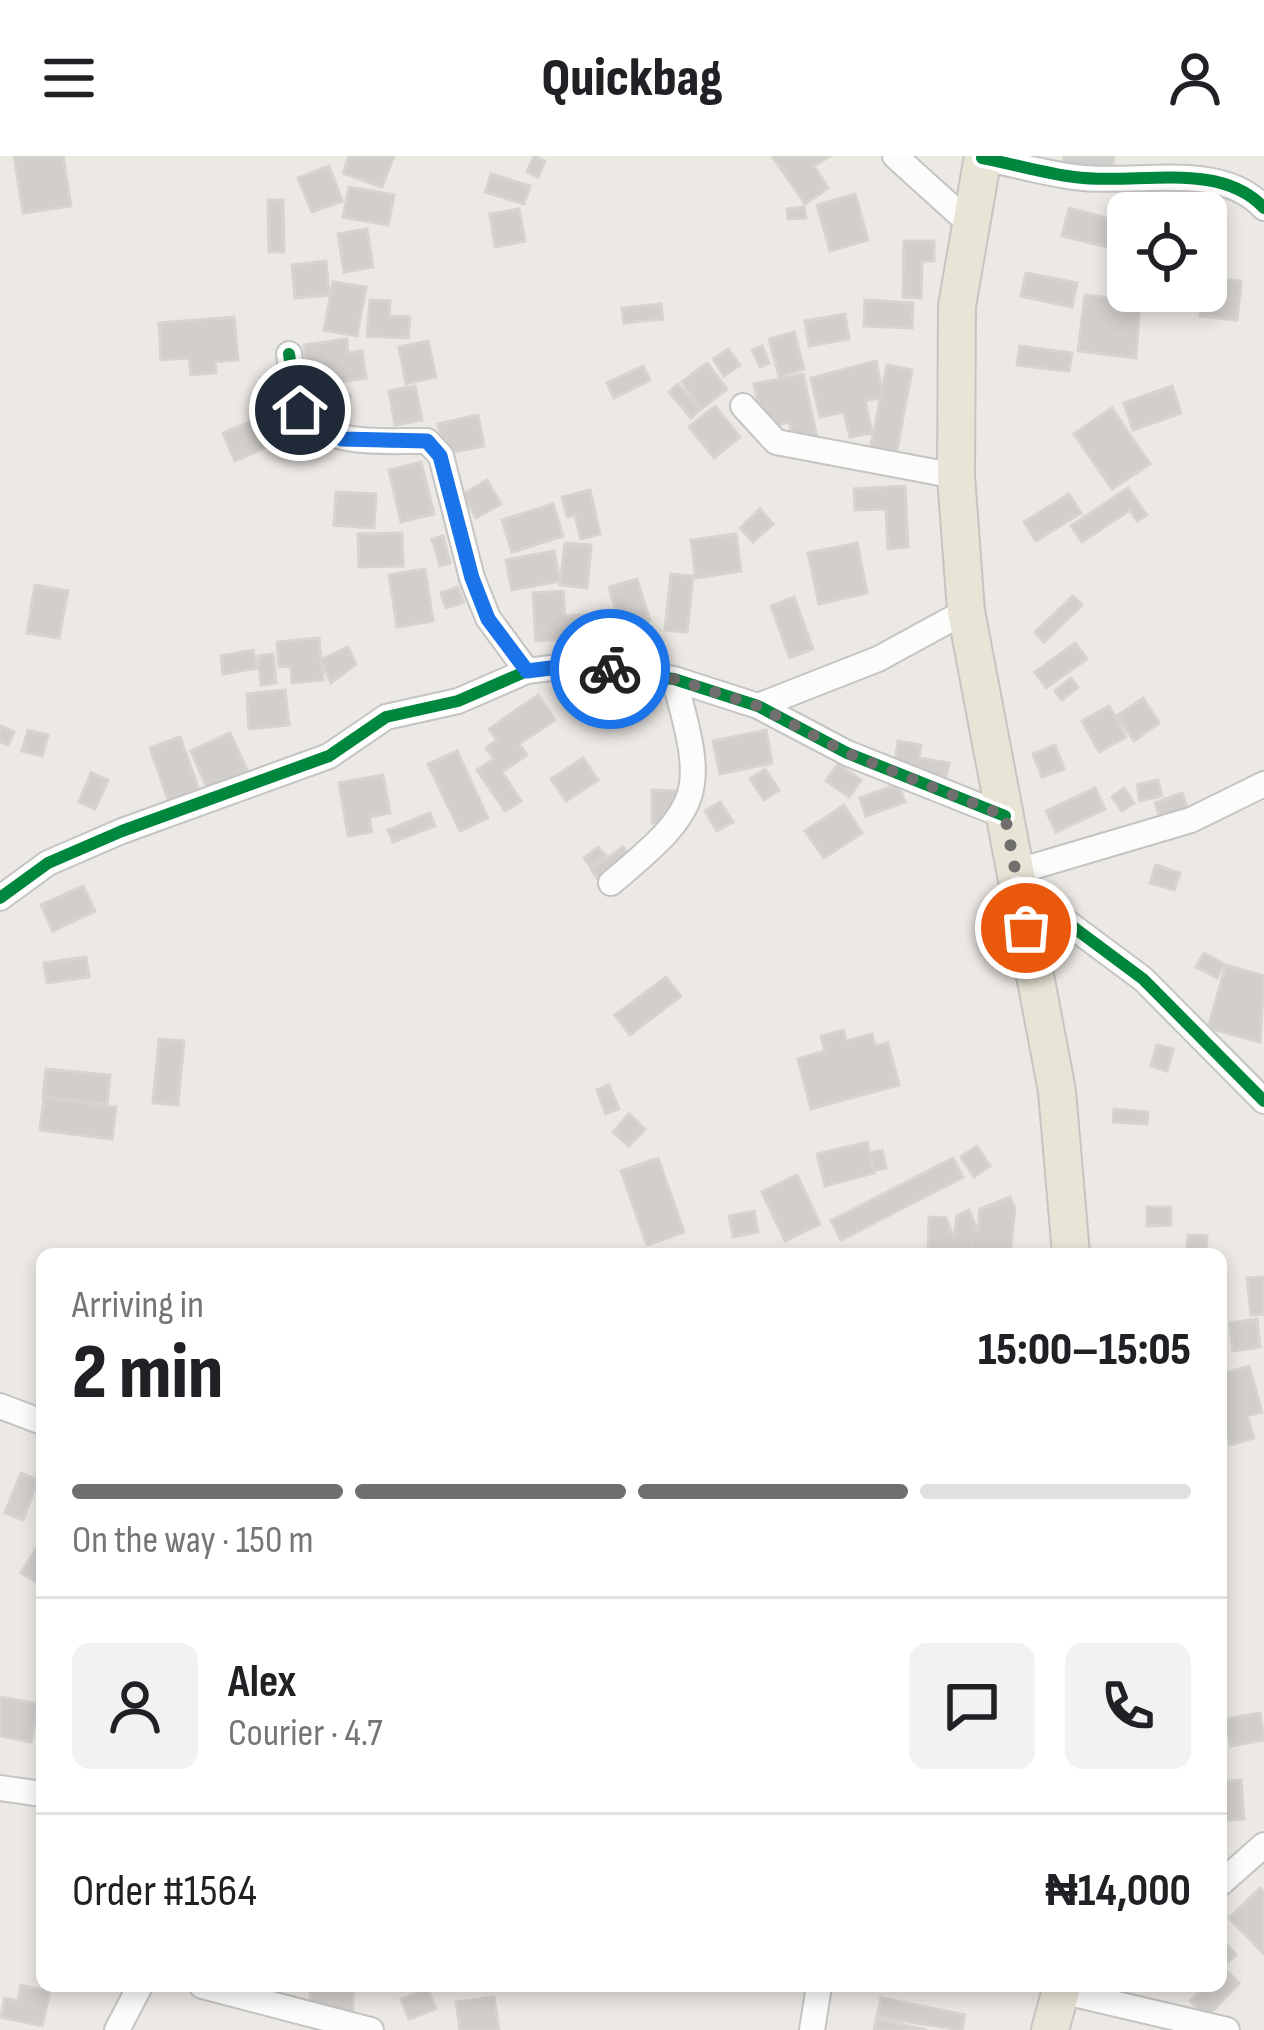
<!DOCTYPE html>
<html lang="en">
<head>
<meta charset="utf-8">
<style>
  :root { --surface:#fff; --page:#f2f2f2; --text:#202124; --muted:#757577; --line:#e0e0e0; --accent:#706f6e }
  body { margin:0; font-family:"Sofia Sans Condensed",sans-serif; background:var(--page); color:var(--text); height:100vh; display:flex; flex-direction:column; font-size:45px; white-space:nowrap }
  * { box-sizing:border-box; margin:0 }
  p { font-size:39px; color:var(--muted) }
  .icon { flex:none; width:66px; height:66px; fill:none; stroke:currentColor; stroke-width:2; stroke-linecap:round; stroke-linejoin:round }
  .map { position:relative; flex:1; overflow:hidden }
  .panel { position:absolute; left:36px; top:1092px; width:1191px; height:744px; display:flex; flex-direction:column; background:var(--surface); border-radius:18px; box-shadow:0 6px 18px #0003 }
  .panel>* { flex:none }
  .fabs { position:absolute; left:1107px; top:36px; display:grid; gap:24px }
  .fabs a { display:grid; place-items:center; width:120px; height:120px; border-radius:18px; background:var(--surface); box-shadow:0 6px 18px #0003; font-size:60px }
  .pin { position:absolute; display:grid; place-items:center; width:102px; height:102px; color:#fff; margin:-51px; border:6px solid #fff; border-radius:50%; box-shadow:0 3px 12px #0007 }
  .courier { position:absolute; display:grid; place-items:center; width:120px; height:120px; margin:-60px; border:9px solid #1a73e8; border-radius:50%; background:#fff; color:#222; box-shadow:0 3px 15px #0007 }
  .head em { font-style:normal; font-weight:800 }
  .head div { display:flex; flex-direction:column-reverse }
  .head { display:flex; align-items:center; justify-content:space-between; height:204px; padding:0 36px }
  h1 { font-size:78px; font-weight:800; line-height:90px }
  .bar { display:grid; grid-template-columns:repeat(4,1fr); gap:18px 12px; align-content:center; height:144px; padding:0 36px }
  .bar i { height:15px; border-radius:9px; background:var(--line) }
  .bar .current { background:var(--accent) }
  .bar p { grid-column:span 4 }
  .line { display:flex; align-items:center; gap:30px; padding:0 36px; border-top:3px solid var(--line) }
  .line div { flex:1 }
  .round { display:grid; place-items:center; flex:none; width:126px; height:126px; border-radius:18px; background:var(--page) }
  header { display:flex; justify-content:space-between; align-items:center; height:156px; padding:0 36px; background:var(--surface); font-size:54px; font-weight:800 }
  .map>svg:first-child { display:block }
</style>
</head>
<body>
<header><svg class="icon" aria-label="menu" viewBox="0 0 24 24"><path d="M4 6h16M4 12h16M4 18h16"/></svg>Quickbag<svg class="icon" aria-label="person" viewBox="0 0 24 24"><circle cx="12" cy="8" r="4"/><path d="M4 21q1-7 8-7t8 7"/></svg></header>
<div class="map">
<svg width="1264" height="1874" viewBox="0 0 1264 1874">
  <rect width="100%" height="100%" fill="#ece8e4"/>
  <!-- building -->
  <path fill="#d1cecb" stroke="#d7d4d0" stroke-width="3" d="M 14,0 L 63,0 L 71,50 L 23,57 Z
    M 349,0 L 394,0 L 382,31 L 343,17 Z
    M 534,0 L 545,5 L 538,21 L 527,16 Z
    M 772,0 L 830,0 L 814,10 L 828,32 L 805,48 Z
    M 1064,0 L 1114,0 L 1112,21 L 1063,15 Z
    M 329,10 L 342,45 L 312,56 L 298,22 Z
    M 491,18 L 530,30 L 524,48 L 485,36 Z
    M 349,31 L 394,39 L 388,69 L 343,61 Z
    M 855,38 L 868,84 L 830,95 L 817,49 Z
    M 268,44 L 283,44 L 284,96 L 269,96 Z
    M 804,51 L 806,62 L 788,63 L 787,53 Z
    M 1069,52 L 1118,65 L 1111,92 L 1062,80 Z
    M 519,53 L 525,85 L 495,91 L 490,58 Z
    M 367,73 L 373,111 L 344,116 L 338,78 Z
    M 904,85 L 934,85 L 934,105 L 922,105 L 921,142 L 903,141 Z
    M 326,105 L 329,139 L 295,142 L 292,109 Z
    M 1026,117 L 1077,127 L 1072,151 L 1021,140 Z
    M 1206,122 L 1241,125 L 1237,164 L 1200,160 Z
    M 333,126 L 366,131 L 357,180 L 324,174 Z
    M 1085,139 L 1140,145 L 1136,202 L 1078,195 Z
    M 370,144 L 390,145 L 389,160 L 410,161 L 408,182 L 367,180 Z
    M 865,144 L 913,147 L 912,172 L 864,170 Z
    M 661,148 L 663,163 L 624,167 L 622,152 Z
    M 845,158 L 849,183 L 809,190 L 805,165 Z
    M 234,161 L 238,204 L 215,206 L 216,217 L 191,219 L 189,202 L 161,204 L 159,167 Z
    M 794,176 L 804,213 L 779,220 L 769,183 Z
    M 347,183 L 348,197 L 362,195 L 366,222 L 309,230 L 304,189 Z
    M 428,185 L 436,221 L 406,228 L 399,191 Z
    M 762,190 L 769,207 L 760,211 L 752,194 Z
    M 1020,190 L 1072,197 L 1069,215 L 1017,209 Z
    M 728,193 L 740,209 L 724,220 L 713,203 Z
    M 876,205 L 883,241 L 865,245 L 872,277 L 850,281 L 844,256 L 820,261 L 811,222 Z
    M 707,207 L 727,233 L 701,253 L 682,226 Z
    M 887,209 L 912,214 L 894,309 L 868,304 Z
    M 643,210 L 650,224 L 614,242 L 607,227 Z
    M 803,218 L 817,282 L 794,288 L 789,266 L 764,272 L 754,228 Z
    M 678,228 L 700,253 L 691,262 L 669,236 Z
    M 415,230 L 422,264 L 395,269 L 389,235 Z
    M 1172,230 L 1181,257 L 1133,274 L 1124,247 Z
    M 320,238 L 350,240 L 347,267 L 317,264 Z
    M 715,250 L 740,281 L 714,302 L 689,271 Z
    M 1112,252 L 1150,308 L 1112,333 L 1074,278 Z
    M 268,258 L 280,285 L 235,305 L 223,277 Z
    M 478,259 L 484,290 L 444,298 L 438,268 Z
    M 421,306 L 434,358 L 401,366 L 389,314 Z
    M 487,324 L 501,348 L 476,362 L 463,338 Z
    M 905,330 L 908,391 L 888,393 L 886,353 L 855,354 L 854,333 Z
    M 1128,332 L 1147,359 L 1137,365 L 1130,354 L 1082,386 L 1071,370 Z
    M 590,334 L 600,378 L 581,383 L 575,359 L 567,361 L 562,341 Z
    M 336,336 L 376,338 L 374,372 L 334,369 Z
    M 1069,338 L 1081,357 L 1036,385 L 1024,366 Z
    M 553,348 L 563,380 L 512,396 L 502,364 Z
    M 760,353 L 773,368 L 753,386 L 740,372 Z
    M 402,377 L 403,410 L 359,411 L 358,378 Z
    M 736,378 L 741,415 L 696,422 L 691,384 Z
    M 443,380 L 450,407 L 440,410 L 432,383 Z
    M 565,387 L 591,389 L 587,432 L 560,429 Z
    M 857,387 L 867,437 L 819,448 L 808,397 Z
    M 554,395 L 560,425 L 512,434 L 506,404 Z
    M 425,413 L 433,465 L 397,471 L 389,419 Z
    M 671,418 L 693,420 L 687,476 L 665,474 Z
    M 637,423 L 650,465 L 621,473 L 609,431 Z
    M 35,429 L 68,435 L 59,482 L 27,477 Z
    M 458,431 L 464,446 L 446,452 L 441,437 Z
    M 563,435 L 565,460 L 596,458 L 599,498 L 567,500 L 566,483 L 536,485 L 533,437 Z
    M 1073,440 L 1082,449 L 1044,486 L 1035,476 Z
    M 794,441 L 813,493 L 790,502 L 771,450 Z
    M 654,474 L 657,510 L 613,513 L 610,477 Z
    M 319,482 L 323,524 L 292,527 L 291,510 L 279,511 L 277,486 Z
    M 1075,487 L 1087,503 L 1046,532 L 1035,516 Z
    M 348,491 L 356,508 L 331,527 L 320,504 Z
    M 253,494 L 257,512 L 223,518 L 221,500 Z
    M 273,498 L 276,527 L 261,529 L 258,500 Z
    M 1071,522 L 1078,531 L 1062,544 L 1055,535 Z
    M 285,534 L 289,569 L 249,573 L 247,538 Z
    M 538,539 L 555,564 L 519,588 L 527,599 L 502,616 L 521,645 L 505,655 L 477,614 L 494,603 L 486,592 L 497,584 L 489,573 Z
    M 1143,542 L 1159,567 L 1134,585 L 1117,560 Z
    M 1109,550 L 1126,581 L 1099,596 L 1082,565 Z
    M 0,570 L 14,576 L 8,589 L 0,586 Z
    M 28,574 L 48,579 L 42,600 L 22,595 Z
    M 766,574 L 772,607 L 720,618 L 713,585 Z
    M 230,577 L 248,616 L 208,634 L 191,595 Z
    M 180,581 L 200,637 L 170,649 L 150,592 Z
    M 898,585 L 921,589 L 919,602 L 949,607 L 946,621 L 894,613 Z
    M 1055,589 L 1064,613 L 1042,621 L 1033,598 Z
    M 457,595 L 488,662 L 460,675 L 428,608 Z
    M 583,602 L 598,624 L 566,645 L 551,623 Z
    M 838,608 L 861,624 L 849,641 L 826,625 Z
    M 765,613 L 779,634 L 764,644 L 750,623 Z
    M 91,617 L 108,624 L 95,653 L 79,646 Z
    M 383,619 L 390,657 L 369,661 L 372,676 L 348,680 L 339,627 Z
    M 1158,624 L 1162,640 L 1140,645 L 1137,629 Z
    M 898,628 L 905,646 L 866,660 L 860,642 Z
    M 1095,632 L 1105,653 L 1056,676 L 1046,655 Z
    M 1124,632 L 1134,647 L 1122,655 L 1112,641 Z
    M 652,634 L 676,635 L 676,667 L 652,667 Z
    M 1182,637 L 1188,654 L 1161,663 L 1155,647 Z
    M 720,646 L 733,666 L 717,675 L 705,655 Z
    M 844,649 L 862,677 L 824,702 L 805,675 Z
    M 430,657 L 435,670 L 393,686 L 388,674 Z
    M 598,691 L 606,700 L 591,711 L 584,702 Z
    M 623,691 L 636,710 L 604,732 L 591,713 Z
    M 1156,709 L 1180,717 L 1174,734 L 1150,727 Z
    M 83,730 L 95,755 L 53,775 L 41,749 Z
    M 1204,797 L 1224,808 L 1217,822 L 1196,811 Z
    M 86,801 L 89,821 L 47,827 L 44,807 Z
    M 1226,809 L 1264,820 L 1260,886 L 1208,872 Z
    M 666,821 L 681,840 L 630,879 L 615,859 Z
    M 843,874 L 846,885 L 872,878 L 875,890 L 888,887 L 899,929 L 811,953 L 798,903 L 825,895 L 821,880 Z
    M 159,883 L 184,885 L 178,949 L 153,947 Z
    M 1157,889 L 1173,893 L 1167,915 L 1151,910 Z
    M 46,913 L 110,919 L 107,948 L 43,941 Z
    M 609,929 L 619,953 L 606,958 L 597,934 Z
    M 44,942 L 116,951 L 112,983 L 40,974 Z
    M 1114,953 L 1148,956 L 1147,968 L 1113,966 Z
    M 629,958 L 645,973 L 629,990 L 613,976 Z
    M 867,986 L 874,1017 L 825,1030 L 817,998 Z
    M 977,990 L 990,1010 L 974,1021 L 961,1001 Z
    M 882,994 L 886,1012 L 875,1014 L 870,997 Z
    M 658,1002 L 684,1076 L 647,1089 L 621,1015 Z
    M 953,1002 L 963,1021 L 841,1084 L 831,1065 Z
    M 797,1019 L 820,1068 L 785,1085 L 762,1036 Z
    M 1010,1041 L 1015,1052 L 1010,1098 L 975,1098 L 972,1091 L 971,1098 L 928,1098 L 929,1061 L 946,1062 L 954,1082 L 957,1060 L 969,1054 L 978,1076 L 980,1053 Z
    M 1147,1051 L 1171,1051 L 1171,1069 L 1147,1070 Z
    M 754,1055 L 758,1076 L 733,1081 L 729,1060 Z
    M 1188,1079 L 1207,1080 L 1206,1098 L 1187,1098 Z
    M 1264,1121 L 1264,1158 L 1251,1159 L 1247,1122 Z
    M 1257,1163 L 1260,1191 L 1233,1195 L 1230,1167 Z
    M 1249,1210 L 1262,1256 L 1247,1260 L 1254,1282 L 1230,1289 L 1221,1255 L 1221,1218 Z
    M 21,1317 L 38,1324 L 23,1364 L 5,1357 Z
    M 41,1385 L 42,1386 L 42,1429 L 21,1417 Z
    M 0,1541 L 38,1548 L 31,1586 L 0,1580 Z
    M 1260,1557 L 1264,1584 L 1231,1590 L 1226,1563 Z
    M 1241,1624 L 1244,1663 L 1221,1665 L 1221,1626 Z
    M 1260,1732 L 1264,1736 L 1264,1798 L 1229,1762 Z
    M 1221,1781 L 1236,1799 L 1222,1811 L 1221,1810 Z
    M 1224,1812 L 1239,1827 L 1207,1861 L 1190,1845 L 1206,1830 L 1221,1830 Z
    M 21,1829 L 50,1836 L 42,1870 L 1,1861 L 5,1842 L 18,1845 Z
    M 353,1830 L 353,1858 L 311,1859 L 310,1831 Z
    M 428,1833 L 436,1853 L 409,1863 L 401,1843 Z
    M 494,1841 L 499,1874 L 460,1874 L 456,1846 Z
    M 881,1842 L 965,1859 L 962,1874 L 877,1861 Z
    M 876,1863 L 927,1874 L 874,1874 Z"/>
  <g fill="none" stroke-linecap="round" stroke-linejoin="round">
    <defs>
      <path id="minor" d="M 895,0 L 968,66
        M 982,2 C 1013,8 1044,17 1074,21 C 1134,30 1219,3 1264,52
        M 289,198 C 292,214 292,242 301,255 C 326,293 388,284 427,285 L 441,300 L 472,422 L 488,462 L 527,515
        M 743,250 L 776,286 L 956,320
        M 758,550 L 878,503 L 966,455
        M 1015,716 L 1191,664 L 1264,628
        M 611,727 C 703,650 707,639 674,523
        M 1018,730 L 1143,823 L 1264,945
        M 0,742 L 48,707 L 122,675 L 329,600 L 386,561 L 458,545 L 527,515 L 567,510 L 674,523 L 758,550 L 847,597 L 1005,660
        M 0,1250 L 42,1266
        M 0,1632 L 42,1638
        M 1221,1727 L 1264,1689
        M 202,1830 L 371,1874
        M 1061,1835 L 1227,1874
        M 117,1874 L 140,1830
        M 812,1874 L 819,1830"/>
      <path id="primary" d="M 983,0 L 957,150 L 956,320 L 966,455 L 1057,935 L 1071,1098
        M 1050,1874 L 1062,1830"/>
    </defs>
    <!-- minor casing -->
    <use href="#minor" stroke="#c5c4c5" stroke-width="28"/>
    <!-- primary casing -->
    <use href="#primary" stroke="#c6c5c4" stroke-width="40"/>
    <!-- minor -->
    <use href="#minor" stroke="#fcfcfb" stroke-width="24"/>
    <!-- primary -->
    <use href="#primary" stroke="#e8e4d6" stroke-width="36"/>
    <defs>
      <path id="cycleway" d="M 982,2 C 1013,8 1044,17 1074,21 C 1134,30 1219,3 1264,52
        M 289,198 C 292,214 292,242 301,255 C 326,293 388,284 427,285 L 441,300 L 472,422 L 488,462 L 527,515
        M 1018,730 L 1143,823 L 1264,945
        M 0,742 L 48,707 L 122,675 L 329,600 L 386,561 L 458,545 L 527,515 L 567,510 L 674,523 L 758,550 L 847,597 L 1005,660"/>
    </defs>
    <!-- cycleway casing -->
    <use href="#cycleway" stroke="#fff" stroke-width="20"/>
    <!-- cycleway -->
    <use href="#cycleway" stroke="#00873e" stroke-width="12"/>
  </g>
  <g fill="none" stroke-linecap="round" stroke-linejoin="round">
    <!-- done -->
    <path stroke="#706f6e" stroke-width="12" stroke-dasharray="0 21.6" d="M 610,513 L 674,523 L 758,550 L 847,597 L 1005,660 L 1026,772"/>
    <!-- route -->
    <path stroke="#1a73e8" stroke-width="15" d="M 300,254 L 342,283 L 427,285 L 440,300 L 472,422 L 488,463 L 527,515 L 567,510 L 610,513"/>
  </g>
</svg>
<div class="fabs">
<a><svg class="icon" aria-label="locate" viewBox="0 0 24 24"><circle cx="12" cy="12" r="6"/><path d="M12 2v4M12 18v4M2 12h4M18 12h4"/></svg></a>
</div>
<div class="pin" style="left:1026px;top:772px;background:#ea580c"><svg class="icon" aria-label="bag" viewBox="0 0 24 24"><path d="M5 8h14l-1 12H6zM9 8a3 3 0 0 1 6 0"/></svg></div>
<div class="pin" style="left:300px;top:254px;background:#1f2937"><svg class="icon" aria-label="home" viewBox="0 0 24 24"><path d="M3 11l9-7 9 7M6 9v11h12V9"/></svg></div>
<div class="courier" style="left:610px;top:513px"><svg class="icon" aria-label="bike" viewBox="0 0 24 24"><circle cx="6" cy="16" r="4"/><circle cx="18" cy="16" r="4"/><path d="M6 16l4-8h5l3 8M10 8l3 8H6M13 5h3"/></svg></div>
<section class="panel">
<div class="head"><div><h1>2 min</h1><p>Arriving in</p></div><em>15:00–15:05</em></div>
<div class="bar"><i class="current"></i><i class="current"></i><i class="current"></i><i></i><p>On the way · 150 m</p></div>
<div class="line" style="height:216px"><a class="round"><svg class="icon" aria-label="person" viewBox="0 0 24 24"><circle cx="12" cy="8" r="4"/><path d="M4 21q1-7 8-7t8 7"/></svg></a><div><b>Alex</b><p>Courier · 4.7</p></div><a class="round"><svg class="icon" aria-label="chat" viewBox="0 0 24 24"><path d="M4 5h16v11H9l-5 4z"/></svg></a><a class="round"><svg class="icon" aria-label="phone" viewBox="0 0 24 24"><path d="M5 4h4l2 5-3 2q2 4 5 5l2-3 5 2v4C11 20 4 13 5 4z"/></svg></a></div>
<div class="line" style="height:156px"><div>Order #1564</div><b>₦14,000</b></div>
</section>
</div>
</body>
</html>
